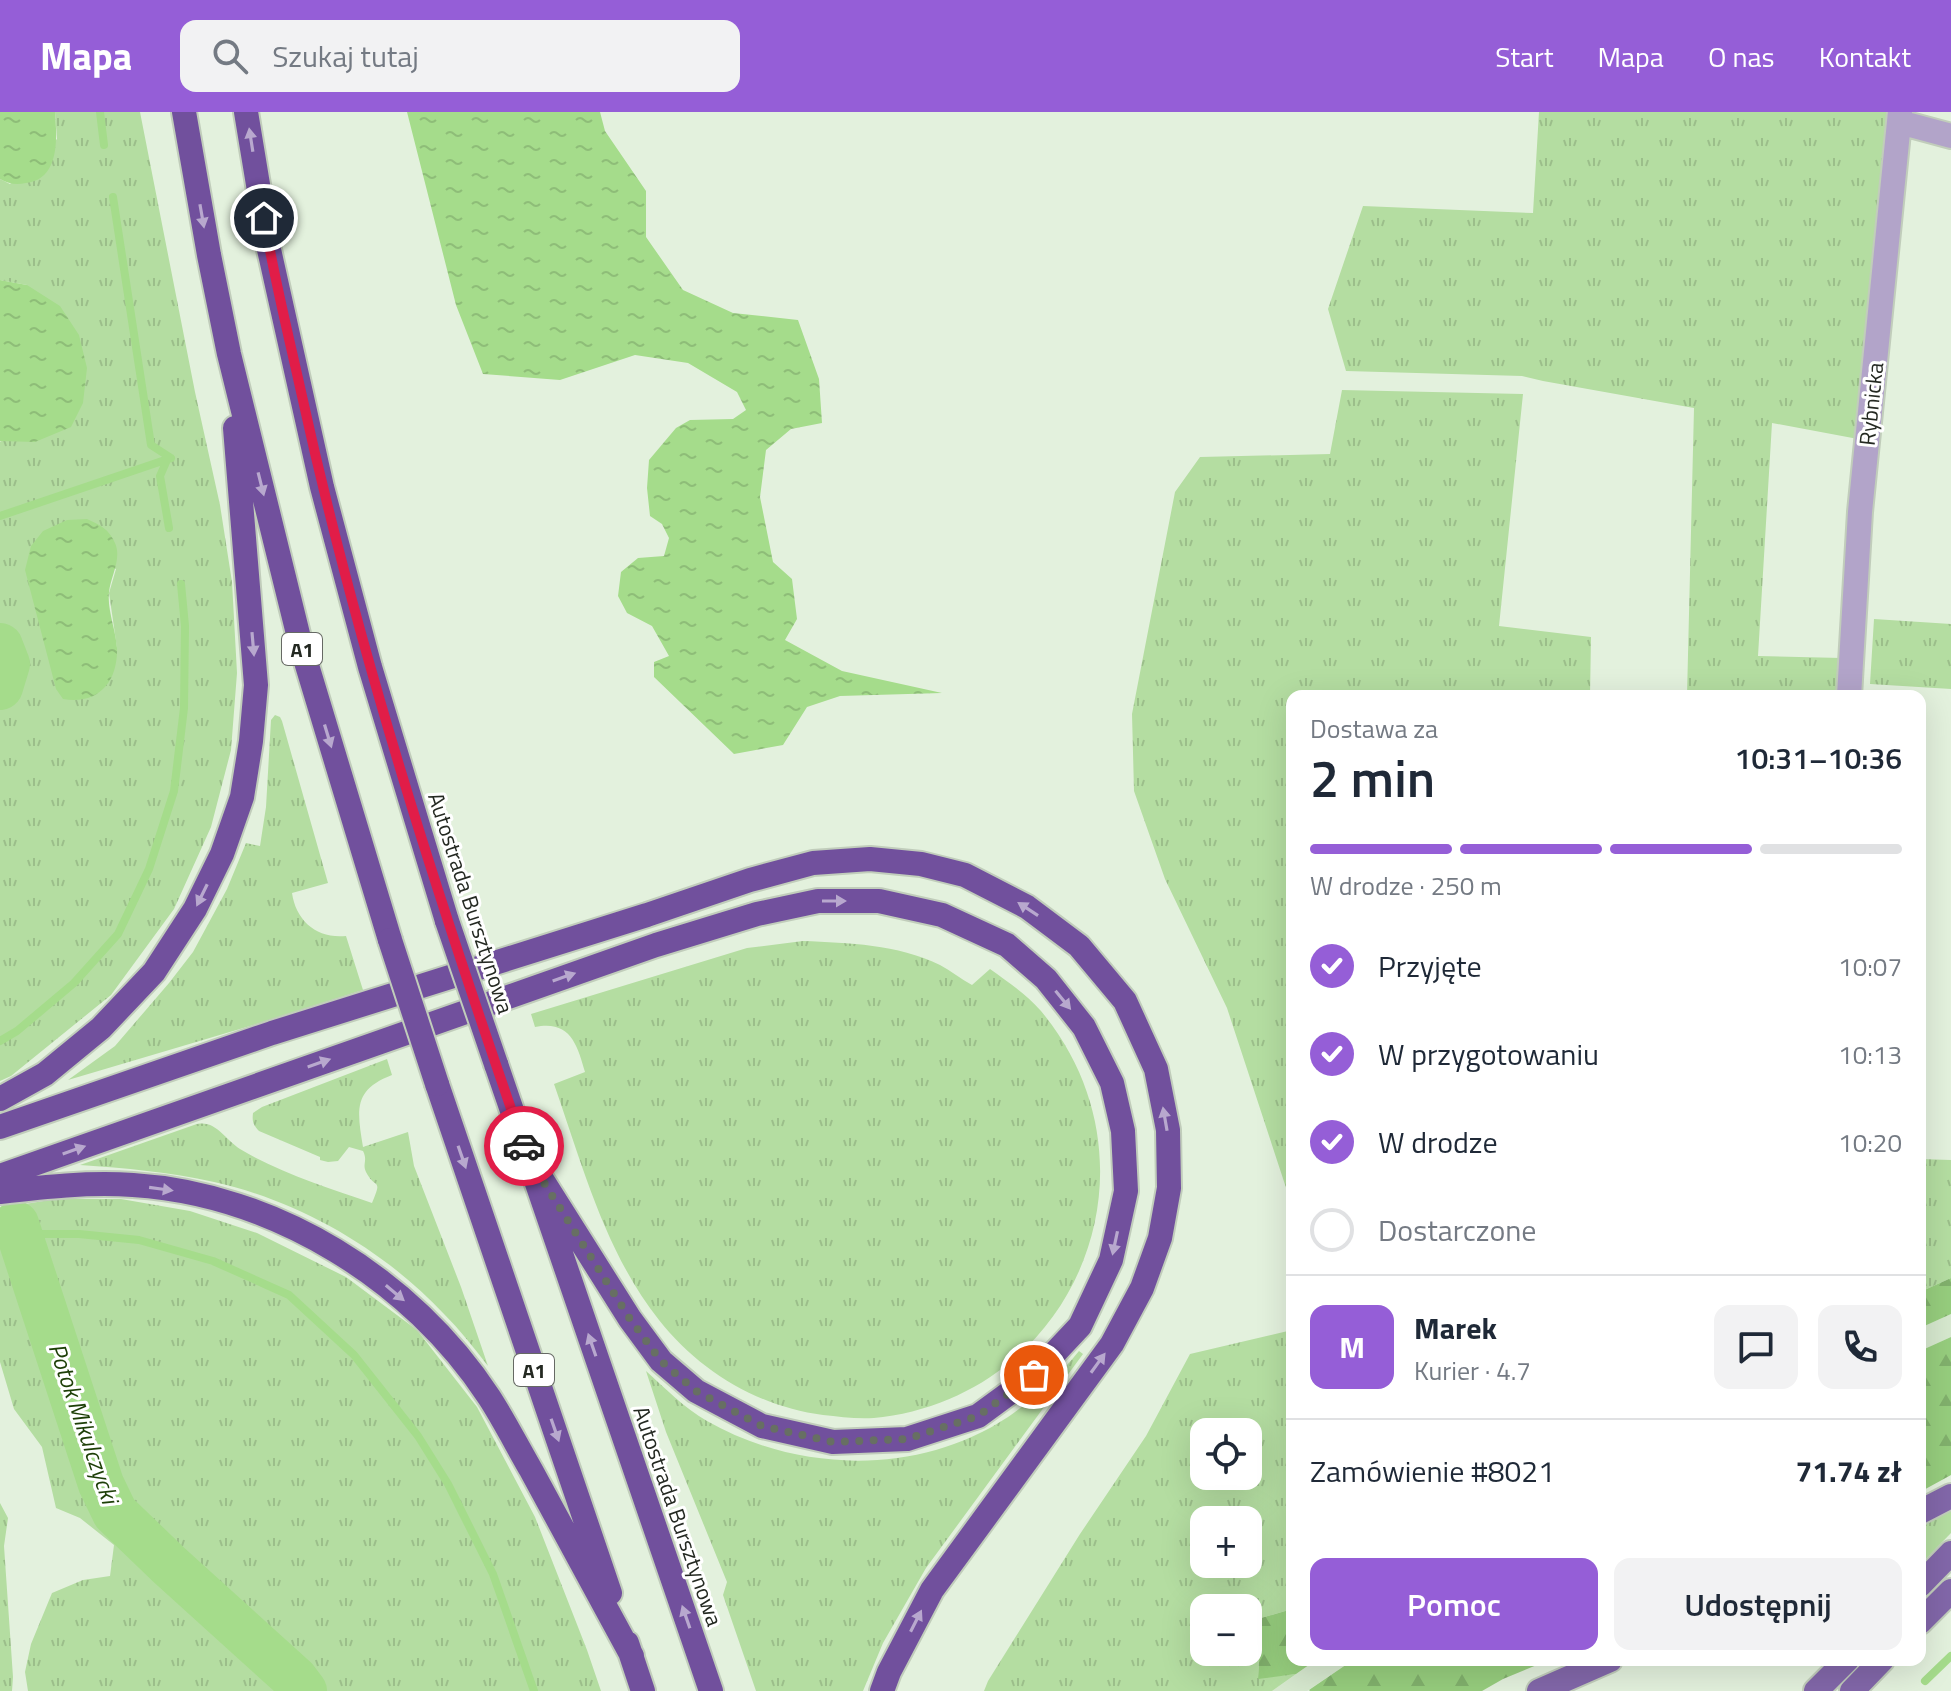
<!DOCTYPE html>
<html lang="pl">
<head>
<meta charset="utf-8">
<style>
  :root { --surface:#fff; --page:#f2f2f3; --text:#1f2937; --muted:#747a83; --line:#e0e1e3; --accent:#955ed7 }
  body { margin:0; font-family:"Titillium Web",sans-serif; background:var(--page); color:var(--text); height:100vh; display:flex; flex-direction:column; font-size:30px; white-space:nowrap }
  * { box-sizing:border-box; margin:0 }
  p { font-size:26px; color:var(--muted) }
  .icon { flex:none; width:44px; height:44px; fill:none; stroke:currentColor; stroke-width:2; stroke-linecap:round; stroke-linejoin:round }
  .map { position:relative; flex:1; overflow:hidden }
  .side { position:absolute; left:1286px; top:578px; width:640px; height:976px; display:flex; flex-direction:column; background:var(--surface); border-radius:16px; box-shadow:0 8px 32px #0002 }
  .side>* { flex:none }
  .tools { position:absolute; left:1190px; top:1306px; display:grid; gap:16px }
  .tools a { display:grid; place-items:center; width:72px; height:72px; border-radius:16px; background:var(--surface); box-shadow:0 8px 32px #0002; font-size:40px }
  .pin { position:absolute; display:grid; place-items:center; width:68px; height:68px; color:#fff; margin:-34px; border:4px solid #fff; border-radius:50%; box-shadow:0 2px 8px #0007 }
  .courier { position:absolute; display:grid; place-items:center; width:80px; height:80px; margin:-40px; border:6px solid #e11d48; border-radius:50%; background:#fff; color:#222; box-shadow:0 2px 10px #0007 }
  .summary em { font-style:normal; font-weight:600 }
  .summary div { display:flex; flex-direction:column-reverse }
  .summary { display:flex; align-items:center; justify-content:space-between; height:136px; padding:0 24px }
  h1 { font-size:52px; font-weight:600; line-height:60px }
  .bar { display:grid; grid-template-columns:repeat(4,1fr); gap:12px 8px; align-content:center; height:96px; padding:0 24px }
  .bar i { height:10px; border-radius:6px; background:var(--line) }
  .bar .on { background:var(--accent) }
  .bar p { grid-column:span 4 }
  .line { display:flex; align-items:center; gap:20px; padding:0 24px; border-top:2px solid var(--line) }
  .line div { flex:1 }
  .round { display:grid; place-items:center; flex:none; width:84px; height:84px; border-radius:16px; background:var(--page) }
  ol { padding:0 24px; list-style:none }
  li { display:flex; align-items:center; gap:24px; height:88px }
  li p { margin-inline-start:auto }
  li .icon { padding:8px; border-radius:50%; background:var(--accent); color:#fff; stroke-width:4 }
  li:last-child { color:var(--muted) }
  li i { width:44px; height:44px; border:4px solid var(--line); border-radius:50% }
  .action { display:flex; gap:16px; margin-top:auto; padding:16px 24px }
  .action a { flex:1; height:92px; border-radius:16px; background:var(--accent); color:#fff; font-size:32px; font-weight:600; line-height:92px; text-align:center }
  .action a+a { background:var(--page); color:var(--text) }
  header { display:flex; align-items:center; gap:48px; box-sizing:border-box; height:112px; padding:0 40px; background:var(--accent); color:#fff }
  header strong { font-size:38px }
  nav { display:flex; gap:44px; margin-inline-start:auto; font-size:28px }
  .search { width:560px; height:72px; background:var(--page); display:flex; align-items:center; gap:20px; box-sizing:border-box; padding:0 28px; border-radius:16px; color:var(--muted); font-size:30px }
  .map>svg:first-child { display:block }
</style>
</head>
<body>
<header>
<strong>Mapa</strong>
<div class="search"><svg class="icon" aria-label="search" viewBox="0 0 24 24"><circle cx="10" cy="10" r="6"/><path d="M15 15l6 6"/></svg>Szukaj tutaj</div>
<nav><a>Start</a><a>Mapa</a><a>O nas</a><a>Kontakt</a></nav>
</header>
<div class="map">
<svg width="1951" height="1579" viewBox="0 0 1951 1579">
  <defs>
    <pattern id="grass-tufts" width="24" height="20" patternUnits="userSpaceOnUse" patternTransform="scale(2)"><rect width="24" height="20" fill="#b4dda1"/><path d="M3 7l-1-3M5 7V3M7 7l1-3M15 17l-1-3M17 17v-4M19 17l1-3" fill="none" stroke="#9bbe8a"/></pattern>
    <pattern id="forest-firs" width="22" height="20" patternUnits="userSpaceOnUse" patternTransform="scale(2)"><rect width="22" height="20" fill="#96cd7d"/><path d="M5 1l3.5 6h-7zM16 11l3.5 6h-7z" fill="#81b06c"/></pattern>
    <pattern id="water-ripples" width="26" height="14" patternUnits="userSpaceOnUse" patternTransform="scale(2)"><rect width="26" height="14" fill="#a5dc8b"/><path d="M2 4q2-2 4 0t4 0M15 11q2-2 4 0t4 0" fill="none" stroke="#8ebd78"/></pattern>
  </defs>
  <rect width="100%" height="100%" fill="#e3f1dd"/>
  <!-- built -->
  <path fill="#d6e8ce" d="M 1951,1202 L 1951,1225 L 1920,1239 L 1920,1216 Z
    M 1316,1548 L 1353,1548 L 1307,1579 L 1272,1579 Z"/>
  <!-- grass -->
  <path fill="url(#grass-tufts)" fill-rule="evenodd" d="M 55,0 L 140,0 L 195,280 L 220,393 L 232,470 L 237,561 L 231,638 L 211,715 L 174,797 L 111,883 L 11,964 L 0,969 L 0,329 L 1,330 L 27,173 L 0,168 L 0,67 L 10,72 L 57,27 ZM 31,434 L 116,457 L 109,481 L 117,536 Z
    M 1539,0 L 1890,0 L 1858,327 L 1772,311 L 1758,544 L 1842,546 L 1840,584 L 1687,584 L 1694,296 L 1543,269 L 1522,264 L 1346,259 L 1328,197 L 1363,94 L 1533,101 Z
    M 1342,278 L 1523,282 L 1499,514 L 1591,525 L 1590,584 L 1292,584 L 1292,1094 L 1227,896 L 1165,767 L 1134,679 L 1132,602 L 1175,380 L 1200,345 L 1330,342 Z
    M 1874,507 L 1951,512 L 1951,577 L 1870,572 Z
    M 275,603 L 280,605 L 282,609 L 328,771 L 292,781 C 296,809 317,827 346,824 L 363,878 L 260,911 L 68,968 L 115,934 L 169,871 L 193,840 L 227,777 L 246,731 L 260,734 L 266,695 L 271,608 Z
    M 803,829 C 849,831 897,832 940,853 C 951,859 961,867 972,873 L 990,857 C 1008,870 1026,882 1041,899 C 1168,1052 1079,1278 883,1305 C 863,1308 842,1305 823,1303 C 759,1295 699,1259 659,1208 C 605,1140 582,1052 554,972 L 585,960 C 577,932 570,908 535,915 L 531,902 L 747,836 Z
    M 387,947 L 392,963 C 353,978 357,998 363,1035 L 408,1020 L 414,1054 L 461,1175 L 488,1254 C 474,1236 460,1218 444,1202 C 384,1138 300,1089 214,1070 C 169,1060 125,1056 80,1053 L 194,1013 C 215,1006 224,1027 240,1037 C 278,1060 329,1076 372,1091 C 383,1065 375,1078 366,1060 C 362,1052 368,1049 363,1039 L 349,1035 L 338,1049 L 328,1050 L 320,1048 L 320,1045 L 259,1019 C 253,1013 252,1009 253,1001 L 262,995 Z
    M 1920,1047 L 1951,1048 L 1951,1166 L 1920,1180 Z
    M 56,1087 L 121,1087 L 190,1099 L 257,1121 L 346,1165 L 417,1218 L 477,1295 L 535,1405 L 587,1538 L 601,1579 L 28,1579 L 25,1560 L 31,1532 L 52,1481 L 83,1468 L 110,1464 L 114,1433 L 80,1406 L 56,1396 L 42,1335 L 14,1297 L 0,1250 L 0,1096 Z
    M 1292,1218 L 1292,1497 L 1261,1506 L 1258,1566 L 1296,1562 L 1272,1579 L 984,1579 L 988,1569 L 1080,1422 L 1146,1324 L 1190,1242 ZM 1204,1320 L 1248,1320 L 1248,1364 L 1204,1364 ZM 1204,1408 L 1248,1408 L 1248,1452 L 1204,1452 ZM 1204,1496 L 1248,1496 L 1248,1540 L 1204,1540 Z
    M 1079,1239 L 1083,1242 L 926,1456 L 883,1531 L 863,1579 L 756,1579 L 723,1483 L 727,1470 L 666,1320 L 646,1259 C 665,1276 684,1296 707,1309 C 798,1361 919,1364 1008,1305 C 1034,1287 1059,1264 1079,1239 Z
    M 0,1391 L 8,1406 L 4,1434 L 13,1565 L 12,1579 L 0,1579 Z
    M 1951,1395 L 1951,1421 L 1920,1453 L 1920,1411 Z"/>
  <!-- forest -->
  <path fill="url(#forest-firs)" d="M 1951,1166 L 1951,1202 L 1920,1216 L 1920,1180 Z
    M 1951,1225 L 1951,1363 L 1920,1380 L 1920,1239 Z
    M 1292,1497 L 1292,1548 L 1316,1548 L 1296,1562 L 1258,1567 L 1261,1506 Z
    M 1353,1548 L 1549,1548 L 1503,1567 L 1482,1579 L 1310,1579 L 1309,1578 Z"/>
  <!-- water -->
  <path fill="url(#water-ripples)" d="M 0,0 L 55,0 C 57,26 60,67 26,71 C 16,73 9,72 0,67 Z
    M 407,0 L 600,0 L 605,19 L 646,79 L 646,125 L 683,178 L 733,201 L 798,208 L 819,267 L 822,311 L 791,317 L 766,338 L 760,385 L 773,450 L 792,467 L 797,507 L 785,528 L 842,559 L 942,581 L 840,584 L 807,595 L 783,633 L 734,642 L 654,565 L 654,550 L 669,544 L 652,514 L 627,501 L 618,484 L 621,460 L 638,446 L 664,444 L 669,426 L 662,412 L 650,404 L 647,376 L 649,348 L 676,316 L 690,308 L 733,307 L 746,298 L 737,280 L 688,251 L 635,243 L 560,268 L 483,262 L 456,193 Z
    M 0,168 L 27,173 L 60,194 L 79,223 L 87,256 L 83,291 L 71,315 L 35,330 L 0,329 Z
    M 87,407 C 100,413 109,417 115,431 C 122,446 111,464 109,480 C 107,498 116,518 117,536 C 118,570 98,593 63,587 L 56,577 L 25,458 L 31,434 L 43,419 L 67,408 Z"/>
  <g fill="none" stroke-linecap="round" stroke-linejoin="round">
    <!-- stream -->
    <path stroke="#a5dc8b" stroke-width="8" d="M 100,0 L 104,33
      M 113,85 L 151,333 L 171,346
      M 167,348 L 160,364 L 169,416
      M 0,404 L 171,346
      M 0,929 L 17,919 L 74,871 L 118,822 L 149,757 L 174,679 L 184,596 L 185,514 L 181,472
      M 0,1121 L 18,1118
      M 19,1122 L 79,1122 L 139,1128 L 213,1149 L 289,1183 L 354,1243 L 418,1324 L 448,1372 L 493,1462 L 534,1579
      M 1925,1569 L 1951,1544"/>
    <!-- river -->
    <path stroke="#a5dc8b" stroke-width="46" d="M 0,534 L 7,552 L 0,575
      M 16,1112 L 101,1372 L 115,1401 L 169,1453 L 295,1567 L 304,1579"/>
    <defs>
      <path id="minor" d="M 1899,10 L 1951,24
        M 1849,584 L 1860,400 L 1900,0"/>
      <path id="primary" d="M 1920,1400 L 1951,1384
        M 1920,1473 L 1951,1441
        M 1920,1510 L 1951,1479
        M 1539,1579 L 1610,1548
        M 1816,1579 L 1847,1548
        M 1852,1579 L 1882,1548"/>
      <path id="motorway" d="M 184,0 L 209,143 L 229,242 L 300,530 L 390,828
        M 246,0 L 268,133 L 322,375 L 370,555 L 447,809
        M 496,952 L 711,1579
        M 437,972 L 610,1481
        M 0,987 L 45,962 L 101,916 L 154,860 L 195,797 L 222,742 L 242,685 L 251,629 L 256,573 L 235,316
        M 0,1015 L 272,921 L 647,803 L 750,768 L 813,751 L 870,747 L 921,752 L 965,763 L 1027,795 L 1079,834 L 1125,889 L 1156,957 L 1168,1018 L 1169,1076 L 1160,1126 L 1142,1176 L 1112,1232 L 932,1478 L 889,1560 L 882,1579
        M 0,1064 L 656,833 L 757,802 L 818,789 L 879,789 L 942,803 L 1007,833 L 1046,867 L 1084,915 L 1112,971 L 1123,1019 L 1126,1079 L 1111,1148 L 1080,1214 L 1034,1263 L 978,1304 L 907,1327 L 833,1330 L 762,1314 L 696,1279 L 661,1249 L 630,1207 L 529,1047
        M 0,1080 C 44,1075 88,1070 133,1073 C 274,1082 412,1167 489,1285 C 504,1308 517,1334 531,1358 C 565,1420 598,1482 632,1544
        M 627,1531 L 643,1579"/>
    </defs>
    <!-- minor casing -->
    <use href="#minor" stroke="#c1cdbb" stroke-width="28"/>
    <!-- primary casing -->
    <use href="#primary" stroke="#c1cdbb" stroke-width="28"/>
    <!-- motorway casing -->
    <use href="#motorway" stroke="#c1cdbb" stroke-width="28"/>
    <!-- minor -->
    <use href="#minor" stroke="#b2a4c9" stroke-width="24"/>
    <!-- primary -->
    <use href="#primary" stroke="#8267a9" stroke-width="24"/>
    <!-- motorway -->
    <use href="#motorway" stroke="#71509d" stroke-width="24"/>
    <defs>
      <path id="motorway-bridge" d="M 447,809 L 496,952
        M 390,828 L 437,972"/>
    </defs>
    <!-- motorway-bridge casing -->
    <use href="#motorway-bridge" stroke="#c1cdbb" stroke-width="28" stroke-linecap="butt"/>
    <!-- motorway-bridge -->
    <use href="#motorway-bridge" stroke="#71509d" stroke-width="24"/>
  </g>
  <!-- one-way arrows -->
  <defs><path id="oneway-solid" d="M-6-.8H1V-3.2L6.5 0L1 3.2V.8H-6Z" transform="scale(2)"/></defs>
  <g fill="#b8a8ce">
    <use href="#oneway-solid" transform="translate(251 28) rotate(-99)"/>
    <use href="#oneway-solid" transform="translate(202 104) rotate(80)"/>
    <use href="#oneway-solid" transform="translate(261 372) rotate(76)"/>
    <use href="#oneway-solid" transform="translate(253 532) rotate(85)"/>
    <use href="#oneway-solid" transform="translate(328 624) rotate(73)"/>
    <use href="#oneway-solid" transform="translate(202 783) rotate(116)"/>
    <use href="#oneway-solid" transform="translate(834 789)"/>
    <use href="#oneway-solid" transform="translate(1028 797) rotate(-147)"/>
    <use href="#oneway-solid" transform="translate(564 865) rotate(-19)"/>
    <use href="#oneway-solid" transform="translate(1063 888) rotate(51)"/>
    <use href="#oneway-solid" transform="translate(319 951) rotate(-19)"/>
    <use href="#oneway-solid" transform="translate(1165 1007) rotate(-100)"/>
    <use href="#oneway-solid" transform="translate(74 1038) rotate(-19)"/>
    <use href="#oneway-solid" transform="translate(462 1045) rotate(71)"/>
    <use href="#oneway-solid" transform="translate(161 1077) rotate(8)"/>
    <use href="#oneway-solid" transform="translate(1115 1131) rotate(102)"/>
    <use href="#oneway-solid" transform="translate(395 1181) rotate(40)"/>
    <use href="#oneway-solid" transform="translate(592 1233) rotate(-109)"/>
    <use href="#oneway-solid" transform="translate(1098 1251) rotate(-54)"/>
    <use href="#oneway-solid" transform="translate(555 1318) rotate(71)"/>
    <use href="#oneway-solid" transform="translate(686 1505) rotate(-109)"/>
    <use href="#oneway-solid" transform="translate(916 1509) rotate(-63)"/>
  </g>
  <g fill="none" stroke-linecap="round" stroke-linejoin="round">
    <!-- done -->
    <path stroke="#676f63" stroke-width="8" stroke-dasharray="0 14.4" d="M 524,1034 L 529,1047 L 630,1207 L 661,1249 L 696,1279 L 762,1314 L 833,1330 L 907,1327 L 978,1304 L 1034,1263"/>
    <!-- route -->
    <path stroke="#e11d48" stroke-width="10" d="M 264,106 C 274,166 289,225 302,284 C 358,539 438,787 524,1034"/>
  </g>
  <g text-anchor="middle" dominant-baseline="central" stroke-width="6" stroke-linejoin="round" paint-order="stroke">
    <!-- shield labels -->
    <g fill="#fff" stroke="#666964" stroke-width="2">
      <rect x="282" y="521" width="40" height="32" rx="6"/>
      <rect x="514" y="1242" width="40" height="32" rx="6"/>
    </g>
    <g font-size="20" font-weight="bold" fill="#242922">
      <text x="302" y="537">A1</text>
      <text x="534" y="1258">A1</text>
    </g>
    <!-- street labels -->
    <g font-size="22" fill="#242922" stroke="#fff">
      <text transform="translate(1871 292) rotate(-84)">Rybnicka</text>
      <text transform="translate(471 791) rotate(72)">Autostrada Bursztynowa</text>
      <text transform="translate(678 1404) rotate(71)">Autostrada Bursztynowa</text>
    </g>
    <!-- water labels -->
    <g font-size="24" font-style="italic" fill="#1d3f07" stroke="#fff">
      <text transform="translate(84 1311) rotate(71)">Potok Mikulczycki</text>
    </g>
  </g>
</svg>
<div class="tools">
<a><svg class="icon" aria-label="locate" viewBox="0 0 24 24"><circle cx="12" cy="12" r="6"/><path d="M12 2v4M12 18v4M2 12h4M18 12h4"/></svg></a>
<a>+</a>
<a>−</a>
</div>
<div class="pin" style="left:1034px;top:1263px;background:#ea580c"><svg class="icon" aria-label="bag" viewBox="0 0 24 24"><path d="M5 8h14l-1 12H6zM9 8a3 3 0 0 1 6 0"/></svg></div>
<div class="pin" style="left:264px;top:106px;background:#1f2937"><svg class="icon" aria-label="home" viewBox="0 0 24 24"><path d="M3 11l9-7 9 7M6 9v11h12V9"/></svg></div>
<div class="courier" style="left:524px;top:1034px"><svg class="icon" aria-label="car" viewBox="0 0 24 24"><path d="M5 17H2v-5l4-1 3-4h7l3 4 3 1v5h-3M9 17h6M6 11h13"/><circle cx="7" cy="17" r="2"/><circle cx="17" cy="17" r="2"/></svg></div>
<section class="side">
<div class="summary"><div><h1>2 min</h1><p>Dostawa za</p></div><em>10:31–10:36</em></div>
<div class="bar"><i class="on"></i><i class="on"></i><i class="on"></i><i></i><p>W drodze · 250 m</p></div>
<ol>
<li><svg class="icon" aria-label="check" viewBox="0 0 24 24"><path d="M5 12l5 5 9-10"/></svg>Przyjęte<p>10:07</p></li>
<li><svg class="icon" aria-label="check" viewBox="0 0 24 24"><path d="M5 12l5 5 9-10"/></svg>W przygotowaniu<p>10:13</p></li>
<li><svg class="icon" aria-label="check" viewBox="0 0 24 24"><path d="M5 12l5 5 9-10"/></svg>W drodze<p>10:20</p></li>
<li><i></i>Dostarczone</li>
</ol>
<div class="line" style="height:144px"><b class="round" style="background:var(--accent);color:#fff">M</b><div><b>Marek</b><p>Kurier · 4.7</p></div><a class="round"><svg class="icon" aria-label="chat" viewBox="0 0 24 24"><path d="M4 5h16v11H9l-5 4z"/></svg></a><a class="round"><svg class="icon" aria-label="phone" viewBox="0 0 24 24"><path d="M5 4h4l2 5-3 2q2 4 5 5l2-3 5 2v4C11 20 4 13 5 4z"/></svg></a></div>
<div class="line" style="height:104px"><div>Zamówienie #8021</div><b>71.74 zł</b></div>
<div class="action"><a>Pomoc</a><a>Udostępnij</a></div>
</section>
</div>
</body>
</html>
